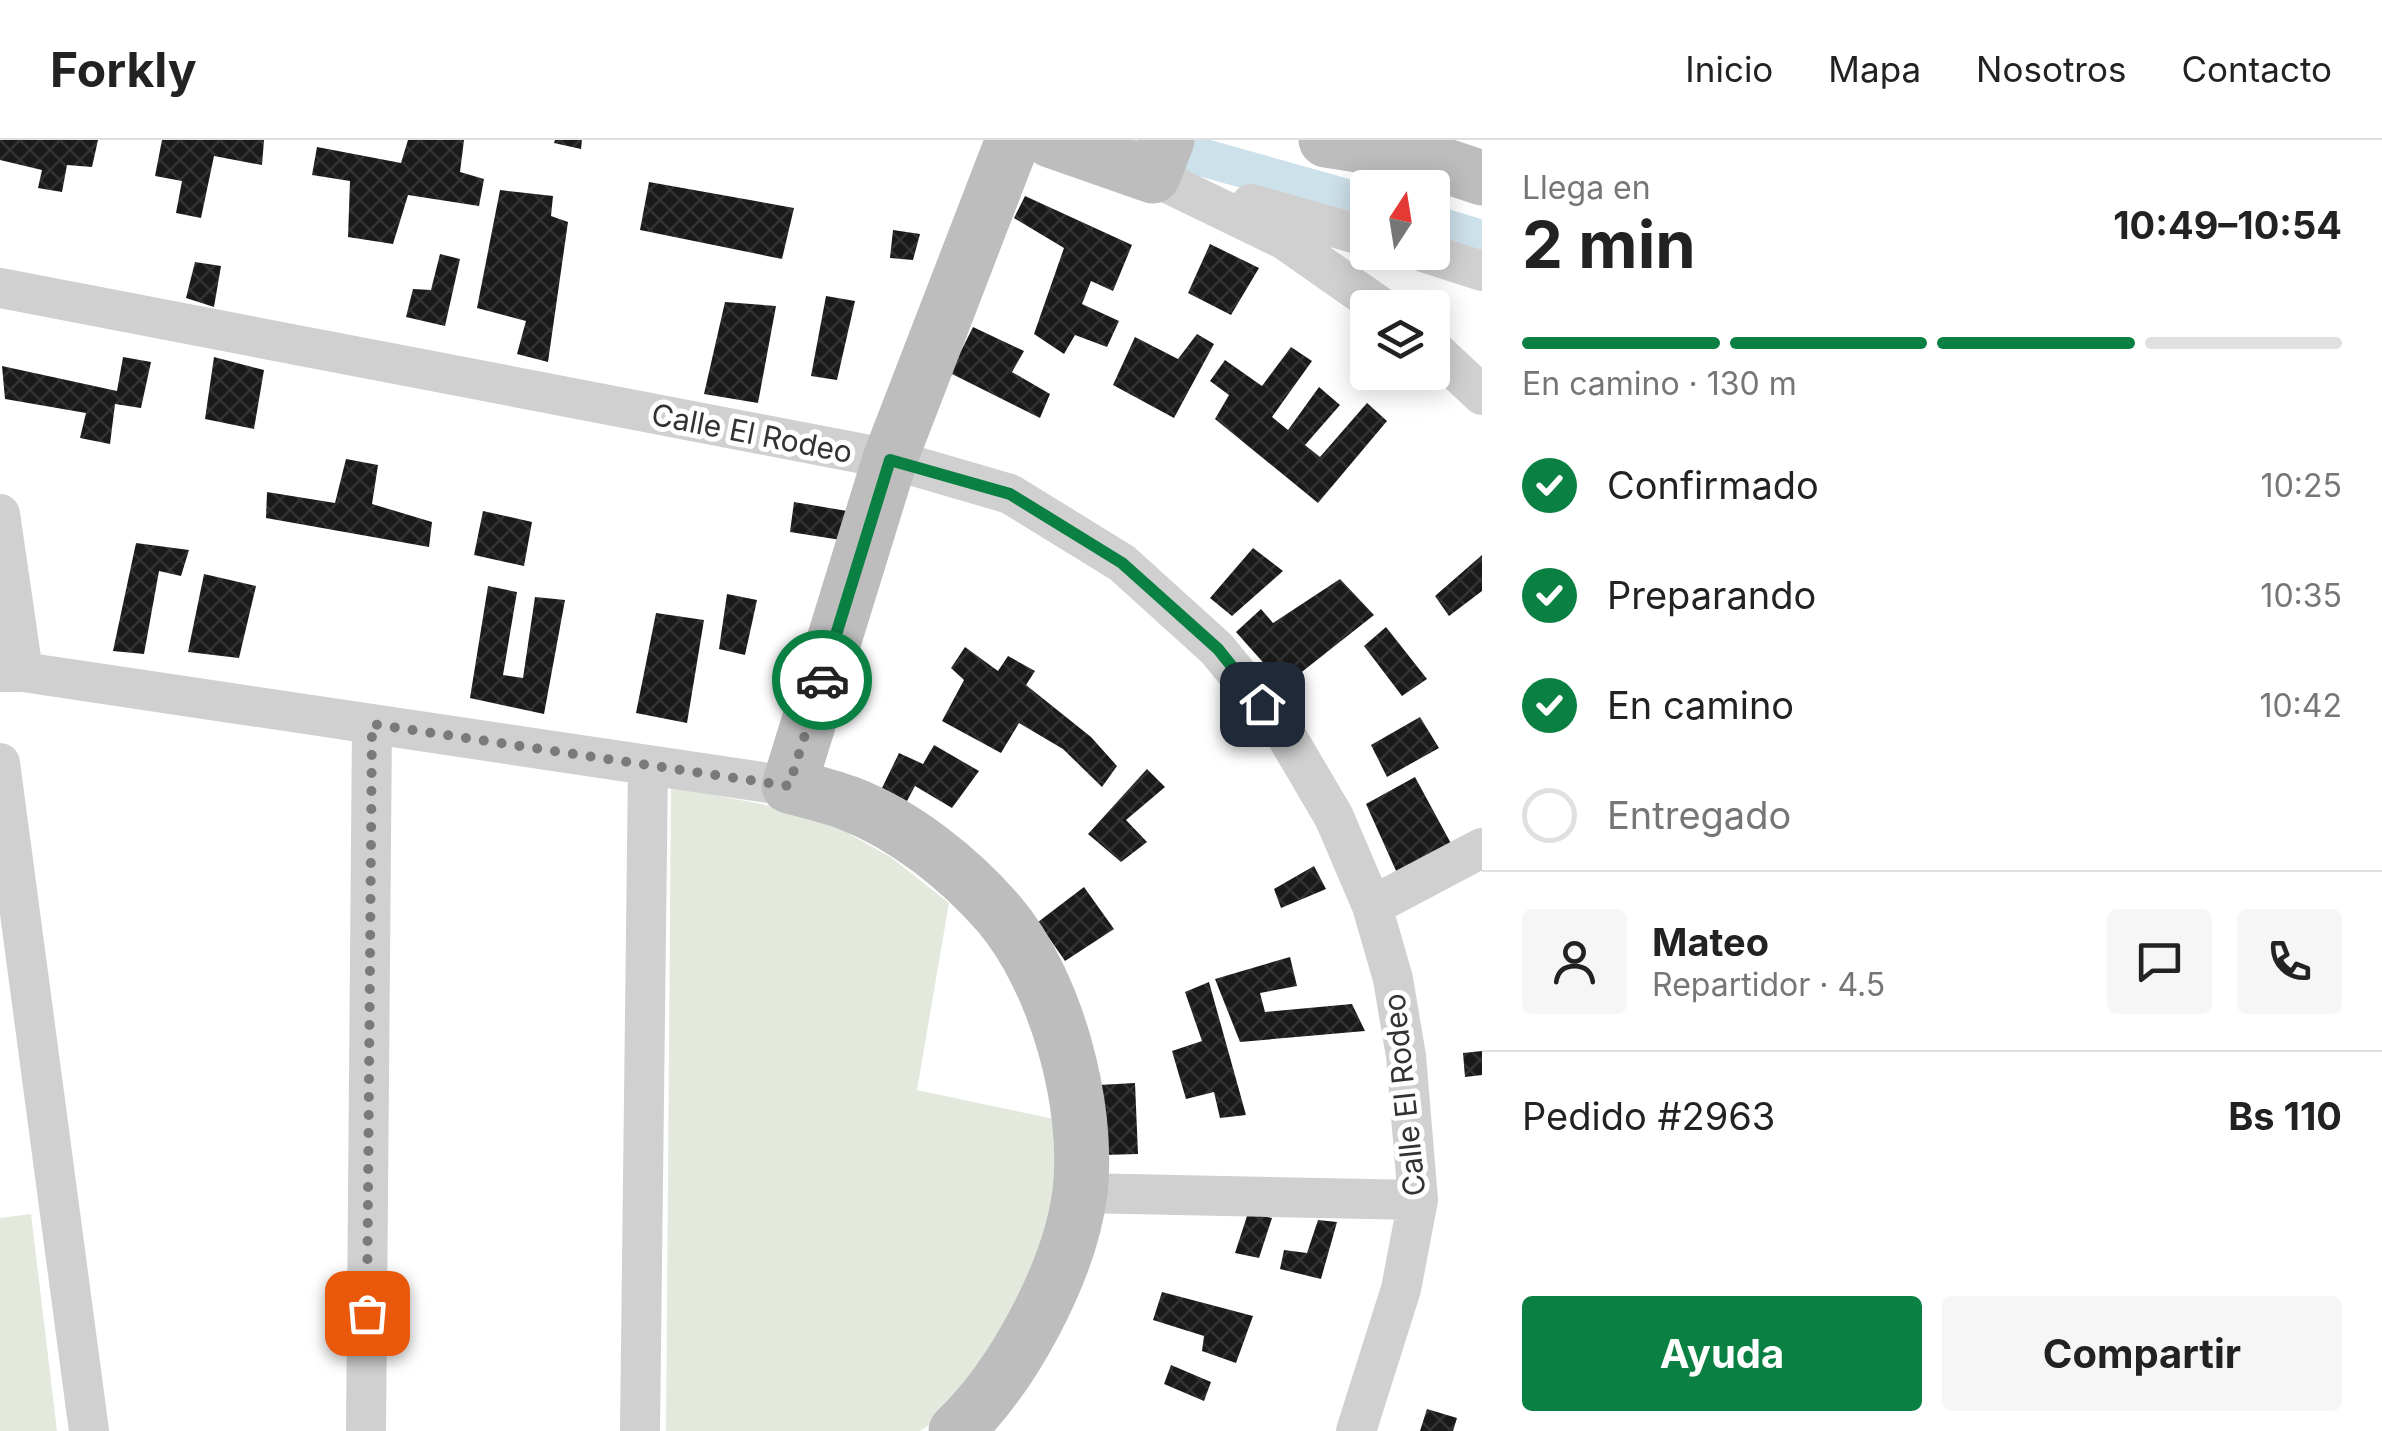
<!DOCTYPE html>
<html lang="es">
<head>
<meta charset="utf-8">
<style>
  :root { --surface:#fff; --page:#f6f6f6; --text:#222; --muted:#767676; --line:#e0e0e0; --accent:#0b8043 }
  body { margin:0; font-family:Inter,sans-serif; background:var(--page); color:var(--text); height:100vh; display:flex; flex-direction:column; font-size:38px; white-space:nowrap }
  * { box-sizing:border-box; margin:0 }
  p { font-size:32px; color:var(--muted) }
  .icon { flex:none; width:55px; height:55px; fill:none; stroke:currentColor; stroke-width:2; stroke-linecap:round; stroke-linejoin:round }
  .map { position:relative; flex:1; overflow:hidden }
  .side { display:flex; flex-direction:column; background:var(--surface); width:900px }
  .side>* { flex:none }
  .needle { width:65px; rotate:12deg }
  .tools { position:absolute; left:1350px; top:30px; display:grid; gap:20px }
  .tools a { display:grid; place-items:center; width:100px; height:100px; border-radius:10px; background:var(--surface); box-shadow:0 5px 25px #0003; font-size:50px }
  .pin { position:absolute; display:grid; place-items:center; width:85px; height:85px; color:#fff; margin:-42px; border-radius:20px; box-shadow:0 5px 15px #0006 }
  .courier { position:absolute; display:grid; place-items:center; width:100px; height:100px; margin:-50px; border:8px solid #0b8043; border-radius:50%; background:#fff; color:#222; box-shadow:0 2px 12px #0007 }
  .headline em { font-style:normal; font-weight:700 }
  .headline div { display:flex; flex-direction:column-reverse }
  .headline { display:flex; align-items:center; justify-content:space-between; height:170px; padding:0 40px }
  h1 { font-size:65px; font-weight:700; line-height:75px }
  .bar { display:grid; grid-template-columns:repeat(4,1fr); gap:15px 10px; align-content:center; height:120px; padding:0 40px }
  .bar i { height:12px; border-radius:8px; background:var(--line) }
  .bar .selected { background:var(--accent) }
  .bar p { grid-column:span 4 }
  .line { display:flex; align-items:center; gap:25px; padding:0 40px; border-top:2px solid var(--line) }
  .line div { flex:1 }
  .round { display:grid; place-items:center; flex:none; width:105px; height:105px; border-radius:10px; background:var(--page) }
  ol { padding:0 40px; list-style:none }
  li { display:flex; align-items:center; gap:30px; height:110px }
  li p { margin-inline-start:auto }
  li .icon { padding:10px; border-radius:50%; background:var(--accent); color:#fff; stroke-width:4 }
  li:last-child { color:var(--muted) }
  li i { width:55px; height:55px; border:5px solid var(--line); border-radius:50% }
  .action { display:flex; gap:20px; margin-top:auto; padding:20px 40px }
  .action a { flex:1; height:115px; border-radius:10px; background:var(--accent); color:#fff; font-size:40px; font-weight:700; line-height:115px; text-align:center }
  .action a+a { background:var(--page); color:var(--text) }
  header { display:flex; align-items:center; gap:60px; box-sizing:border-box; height:140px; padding:0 50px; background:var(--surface); border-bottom:2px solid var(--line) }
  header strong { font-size:48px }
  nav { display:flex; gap:55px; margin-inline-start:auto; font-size:35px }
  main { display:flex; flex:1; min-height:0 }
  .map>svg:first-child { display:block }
</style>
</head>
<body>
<header>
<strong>Forkly</strong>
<nav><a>Inicio</a><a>Mapa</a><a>Nosotros</a><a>Contacto</a></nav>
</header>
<main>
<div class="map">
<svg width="1482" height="1291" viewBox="0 0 1482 1291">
  <defs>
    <pattern id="building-cross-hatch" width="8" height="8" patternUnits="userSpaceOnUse" patternTransform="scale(2.5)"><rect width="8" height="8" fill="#1a1a1a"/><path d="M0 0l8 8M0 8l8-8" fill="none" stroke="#333"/></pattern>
  </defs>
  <rect width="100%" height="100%" fill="#fff"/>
  <!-- park -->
  <path fill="#e3e9dc" d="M 671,647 L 814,674 L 892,718 L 949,763 L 917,950 L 1058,980 L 1063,1028 L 1041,1111 L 1002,1207 L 931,1284 L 920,1291 L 666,1291 Z
    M 31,1074 L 57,1291 L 0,1291 L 0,1078 Z"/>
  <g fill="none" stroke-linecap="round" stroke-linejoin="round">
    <!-- canal -->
    <path stroke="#cde1eb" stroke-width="38" d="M 1144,1 L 1368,64
      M 1432,84 L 1482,99"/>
  </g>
  <!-- building -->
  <path fill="url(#building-cross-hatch)" d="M 0,0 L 98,0 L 92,27 L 67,25 L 62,52 L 38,48 L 42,30 L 0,20 Z
    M 162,0 L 264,0 L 262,25 L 214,16 L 201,78 L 176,73 L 182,41 L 155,36 Z
    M 408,0 L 464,0 L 460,32 L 484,39 L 479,66 L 408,55 L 393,104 L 348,97 L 350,41 L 312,35 L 317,7 L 401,23 Z
    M 555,0 L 582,0 L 581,9 L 554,3 Z
    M 649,42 L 794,68 L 782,119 L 640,90 Z
    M 500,50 L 553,56 L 551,76 L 568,82 L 548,222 L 517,214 L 526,181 L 477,168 Z
    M 1025,56 L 1132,105 L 1113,151 L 1091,141 L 1082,164 L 1119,181 L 1107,207 L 1075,195 L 1064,214 L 1034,194 L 1064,108 L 1014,78 Z
    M 893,90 L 920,94 L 913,120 L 890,118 Z
    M 1210,104 L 1259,128 L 1231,175 L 1188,153 Z
    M 440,114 L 460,119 L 445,186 L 406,177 L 413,149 L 431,150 Z
    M 195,122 L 221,126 L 214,167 L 186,158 Z
    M 826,156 L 855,161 L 837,240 L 811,236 Z
    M 725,162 L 776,166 L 758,263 L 704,254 Z
    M 973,187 L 1024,211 L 1012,232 L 1050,254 L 1040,278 L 950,233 Z
    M 1197,194 L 1214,204 L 1174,278 L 1113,245 L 1135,197 L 1178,219 Z
    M 1291,207 L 1312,221 L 1272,277 L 1288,290 L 1319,247 L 1340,265 L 1305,305 L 1320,317 L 1367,263 L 1387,281 L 1318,363 L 1215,279 L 1229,255 L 1210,241 L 1225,220 L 1262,246 Z
    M 123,217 L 151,222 L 141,268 L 115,264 L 110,304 L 80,298 L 86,273 L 5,259 L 2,226 L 117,251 Z
    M 214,217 L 264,230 L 254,289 L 205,279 Z
    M 346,319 L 378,325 L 372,364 L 432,382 L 429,407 L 266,378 L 267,352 L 335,363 Z
    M 794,362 L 847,371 L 841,400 L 790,392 Z
    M 483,371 L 532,382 L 524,426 L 474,415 Z
    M 136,403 L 189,410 L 181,436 L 159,431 L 144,514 L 113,511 Z
    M 1253,408 L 1283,431 L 1232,476 L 1210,458 Z
    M 1482,415 L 1482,451 L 1449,476 L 1435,456 Z
    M 204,434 L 256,446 L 239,518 L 188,512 Z
    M 1340,439 L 1374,475 L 1284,546 L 1236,492 L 1261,469 L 1273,483 Z
    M 488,446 L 517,452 L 503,535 L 523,538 L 535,457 L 565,460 L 544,574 L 470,558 Z
    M 727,454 L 757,460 L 745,515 L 719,509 Z
    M 656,473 L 704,480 L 687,583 L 636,573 Z
    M 1386,487 L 1427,539 L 1402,556 L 1364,506 Z
    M 965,507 L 998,531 L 1008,516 L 1035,531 L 1026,545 L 1091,597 L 1117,626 L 1102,647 L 1063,609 L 1019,583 L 1001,613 L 942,581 L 964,540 L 951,528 Z
    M 1420,577 L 1439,608 L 1387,637 L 1371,605 Z
    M 934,605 L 979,631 L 952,668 L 915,646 L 907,661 L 882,648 L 899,613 L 923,624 Z
    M 1147,629 L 1165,647 L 1126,680 L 1147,702 L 1121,722 L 1088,694 Z
    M 1415,637 L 1454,709 L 1397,733 L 1366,664 Z
    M 1314,726 L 1326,749 L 1281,768 L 1274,749 Z
    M 1084,747 L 1114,789 L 1065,821 L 1038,782 Z
    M 1290,817 L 1297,846 L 1260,853 L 1265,872 L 1352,864 L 1365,891 L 1240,902 L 1215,839 Z
    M 1209,842 L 1246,975 L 1220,978 L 1214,952 L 1186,959 L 1172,911 L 1202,901 L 1185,852 Z
    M 1482,911 L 1482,935 L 1465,937 L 1463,913 Z
    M 1135,943 L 1138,1014 L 1103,1015 L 1099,945 Z
    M 1248,1073 L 1272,1078 L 1259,1118 L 1235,1113 Z
    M 1318,1080 L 1337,1082 L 1321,1139 L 1280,1129 L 1284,1110 L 1307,1113 Z
    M 1162,1152 L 1253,1176 L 1236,1223 L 1202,1211 L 1204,1196 L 1153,1180 Z
    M 1171,1225 L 1211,1242 L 1204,1261 L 1164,1244 Z
    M 1427,1269 L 1457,1278 L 1453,1291 L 1420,1291 Z"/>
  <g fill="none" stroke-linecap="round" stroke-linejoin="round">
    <!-- street -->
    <path stroke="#d0d0d0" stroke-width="40" d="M 1153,36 L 1285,100 L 1382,168
      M 1251,64 L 1368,97
      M 1423,112 L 1482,131
      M 0,148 L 890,319 L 1010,354 L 1122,423 L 1217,509 L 1284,592 L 1334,677 L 1372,766 L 1393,839 L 1406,916 L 1418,1060 L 1401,1149 L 1356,1291
      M 1432,208 L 1482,255
      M 0,374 L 23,532
      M 0,532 L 23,532 L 789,646
      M 0,623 L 89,1291
      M 1372,766 L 1482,708
      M 1080,1053 L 1418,1060
      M 366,1291 L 372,584
      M 640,1291 L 648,625"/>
    <!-- secondary -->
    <path stroke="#bdbdbd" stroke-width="55" d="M 1050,0 L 1153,36 L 1167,0
      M 1326,0 L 1404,12 L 1482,38
      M 956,1291 C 1013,1237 1070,1131 1080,1052 C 1090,965 1056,841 999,774 C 959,728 905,685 848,663 C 829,656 809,651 789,646 L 890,319 L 1013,0"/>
  </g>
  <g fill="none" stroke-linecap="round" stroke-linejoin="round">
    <!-- done -->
    <path stroke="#7a7a7a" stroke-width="10" stroke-dasharray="0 18" d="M 367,1173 L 372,584 L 789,646 L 822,540"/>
    <!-- route -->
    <path stroke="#0b8043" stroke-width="12" d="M 822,540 L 890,320 L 1010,354 L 1122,423 L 1218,509 L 1262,564"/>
  </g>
  <g text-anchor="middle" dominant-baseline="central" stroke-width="10" stroke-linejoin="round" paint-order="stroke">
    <!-- street labels -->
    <g font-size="30" fill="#333" stroke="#fff">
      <text transform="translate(752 293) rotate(11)">Calle El Rodeo</text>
      <text transform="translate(1404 955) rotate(-96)">Calle El Rodeo</text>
    </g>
  </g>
</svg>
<div class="tools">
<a><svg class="needle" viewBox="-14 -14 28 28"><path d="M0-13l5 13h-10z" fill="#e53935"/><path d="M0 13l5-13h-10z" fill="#767676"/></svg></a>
<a><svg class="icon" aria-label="layers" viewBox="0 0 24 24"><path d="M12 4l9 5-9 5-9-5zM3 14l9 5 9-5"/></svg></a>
</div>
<div class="pin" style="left:367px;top:1173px;background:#ea580c"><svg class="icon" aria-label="bag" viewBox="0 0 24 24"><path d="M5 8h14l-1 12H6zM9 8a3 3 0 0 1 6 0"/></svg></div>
<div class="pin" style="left:1262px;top:564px;background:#1f2937"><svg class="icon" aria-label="home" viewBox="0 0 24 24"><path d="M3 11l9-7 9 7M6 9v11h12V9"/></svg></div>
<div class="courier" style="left:822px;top:540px"><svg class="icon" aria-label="car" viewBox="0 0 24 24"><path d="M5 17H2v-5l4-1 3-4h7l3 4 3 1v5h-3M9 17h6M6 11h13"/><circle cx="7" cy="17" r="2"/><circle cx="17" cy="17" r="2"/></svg></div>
</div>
<section class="side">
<div class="headline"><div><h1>2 min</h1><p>Llega en</p></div><em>10:49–10:54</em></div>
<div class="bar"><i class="selected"></i><i class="selected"></i><i class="selected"></i><i></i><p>En camino · 130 m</p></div>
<ol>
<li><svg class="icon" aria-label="check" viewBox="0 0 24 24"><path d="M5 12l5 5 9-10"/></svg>Confirmado<p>10:25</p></li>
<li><svg class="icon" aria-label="check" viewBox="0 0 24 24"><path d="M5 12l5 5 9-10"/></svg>Preparando<p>10:35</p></li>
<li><svg class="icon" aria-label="check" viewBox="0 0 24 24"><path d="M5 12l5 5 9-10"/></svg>En camino<p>10:42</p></li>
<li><i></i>Entregado</li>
</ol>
<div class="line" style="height:180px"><a class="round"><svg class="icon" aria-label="person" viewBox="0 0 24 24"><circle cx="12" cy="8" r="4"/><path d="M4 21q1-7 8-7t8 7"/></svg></a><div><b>Mateo</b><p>Repartidor · 4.5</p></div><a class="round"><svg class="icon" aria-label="chat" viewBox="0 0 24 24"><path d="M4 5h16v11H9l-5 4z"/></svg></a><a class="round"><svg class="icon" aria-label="phone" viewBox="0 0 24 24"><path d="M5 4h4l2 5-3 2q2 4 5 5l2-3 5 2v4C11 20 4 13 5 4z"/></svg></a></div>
<div class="line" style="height:130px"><div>Pedido #2963</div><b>Bs 110</b></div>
<div class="action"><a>Ayuda</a><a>Compartir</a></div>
</section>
</main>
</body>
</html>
